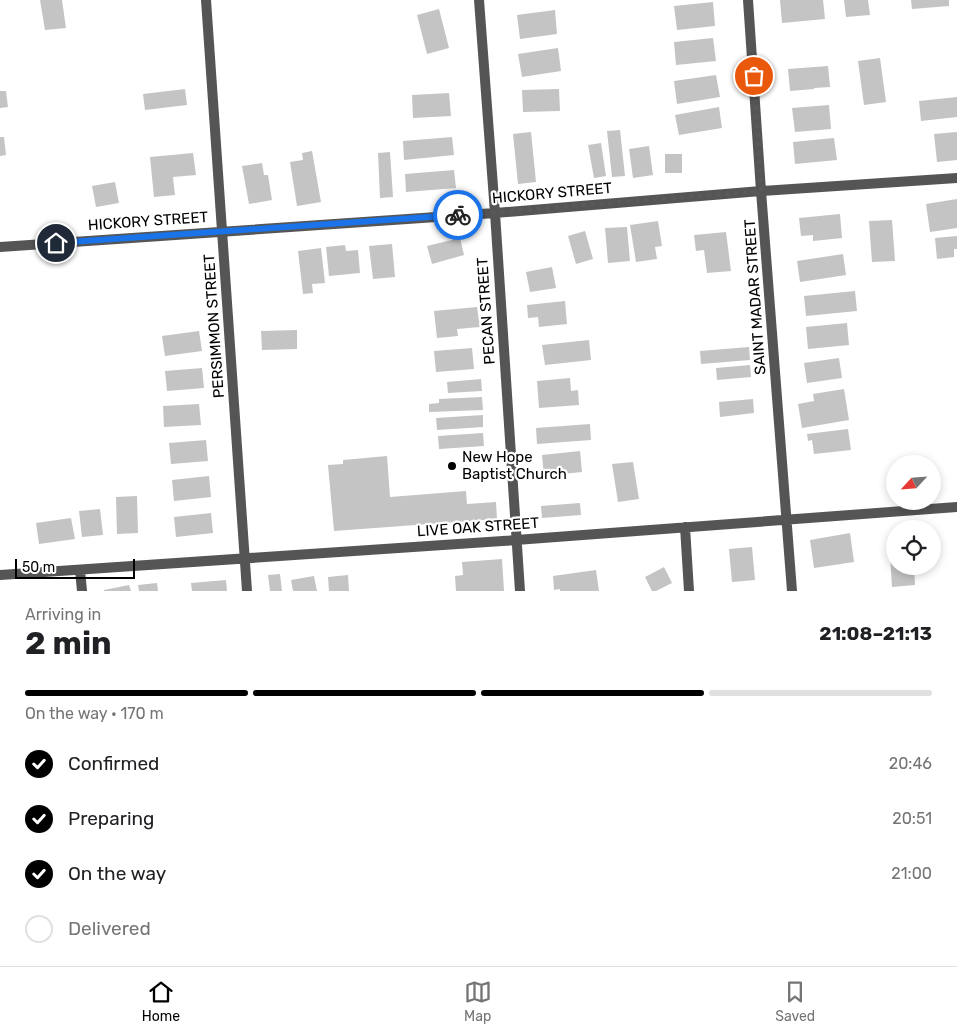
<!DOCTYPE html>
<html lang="en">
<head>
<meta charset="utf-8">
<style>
  :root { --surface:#fff; --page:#f6f6f6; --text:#202124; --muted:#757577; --line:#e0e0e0; --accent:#000 }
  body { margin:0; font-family:Rubik,sans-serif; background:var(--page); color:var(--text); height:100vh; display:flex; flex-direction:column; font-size:19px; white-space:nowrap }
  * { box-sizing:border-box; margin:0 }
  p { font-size:16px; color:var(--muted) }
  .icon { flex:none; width:28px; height:28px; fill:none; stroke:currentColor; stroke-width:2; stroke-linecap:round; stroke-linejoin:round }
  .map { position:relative; height:591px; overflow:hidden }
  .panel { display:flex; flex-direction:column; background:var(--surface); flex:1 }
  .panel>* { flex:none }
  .needle { width:32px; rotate:244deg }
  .fabs { position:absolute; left:886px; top:455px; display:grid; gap:10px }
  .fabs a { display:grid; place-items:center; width:55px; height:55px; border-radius:50%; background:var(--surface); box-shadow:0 2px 8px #0003; font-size:25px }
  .scale { position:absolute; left:15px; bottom:12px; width:120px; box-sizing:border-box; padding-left:5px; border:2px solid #000; border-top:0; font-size:14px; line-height:18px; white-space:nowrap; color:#000; -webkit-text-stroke:4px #fff; paint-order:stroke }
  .pin { position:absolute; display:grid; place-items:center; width:42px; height:42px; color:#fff; margin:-21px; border:2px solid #fff; border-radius:50%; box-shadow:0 1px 5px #0007 }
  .courier { position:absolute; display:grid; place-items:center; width:50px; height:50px; margin:-25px; border:4px solid #1a73e8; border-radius:50%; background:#fff; color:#222; box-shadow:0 1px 6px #0007 }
  .summary em { font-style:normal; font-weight:700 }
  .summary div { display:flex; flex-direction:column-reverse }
  .summary { display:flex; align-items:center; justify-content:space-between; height:85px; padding:0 25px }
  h1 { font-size:32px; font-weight:700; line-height:38px }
  .bar { display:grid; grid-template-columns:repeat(4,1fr); gap:8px 5px; align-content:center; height:60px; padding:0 25px }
  .bar i { height:6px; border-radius:4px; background:var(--line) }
  .bar .on { background:var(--accent) }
  .bar p { grid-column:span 4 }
  ol { padding:0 25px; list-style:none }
  li { display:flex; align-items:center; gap:15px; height:55px }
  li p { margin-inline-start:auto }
  li .icon { padding:5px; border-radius:50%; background:var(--accent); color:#fff; stroke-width:4 }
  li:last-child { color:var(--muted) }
  li i { width:28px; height:28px; border:2px solid var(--line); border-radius:50% }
  .dock { display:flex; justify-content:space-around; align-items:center; height:70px; border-top:1px solid var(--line); background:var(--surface); font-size:14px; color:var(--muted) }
  .dock a { display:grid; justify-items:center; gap:2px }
  .dock .on { color:var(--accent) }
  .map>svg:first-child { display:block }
</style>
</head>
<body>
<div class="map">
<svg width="957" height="591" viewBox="0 0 957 591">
  <rect width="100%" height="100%" fill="#fff"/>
  <!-- building -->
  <path fill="#c4c4c4" d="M 40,0 L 62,0 L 66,28 L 45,30 Z
    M 780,0 L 823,0 L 825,19 L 782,23 Z
    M 844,0 L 868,0 L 870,15 L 846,17 Z
    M 911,0 L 949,0 L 949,6 L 912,9 Z
    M 713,2 L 715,26 L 677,30 L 674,6 Z
    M 439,9 L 449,48 L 427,54 L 417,15 Z
    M 555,10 L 557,34 L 520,39 L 517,15 Z
    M 713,38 L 716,61 L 676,65 L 674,42 Z
    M 558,48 L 561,71 L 522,77 L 518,54 Z
    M 880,58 L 886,102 L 864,105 L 858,61 Z
    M 828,66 L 830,87 L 814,88 L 814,89 L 790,91 L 788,69 Z
    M 716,75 L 720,97 L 677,104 L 674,81 Z
    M 185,89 L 187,105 L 145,110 L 143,94 Z
    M 559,89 L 560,111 L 523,112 L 522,90 Z
    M 0,91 L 6,91 L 8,107 L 0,108 Z
    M 449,93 L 451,116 L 413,118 L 412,95 Z
    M 957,97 L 957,117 L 921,121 L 919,101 Z
    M 829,105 L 831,129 L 795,132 L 792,108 Z
    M 719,107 L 722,128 L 679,135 L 675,115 Z
    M 620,130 L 625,176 L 612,177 L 607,131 Z
    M 531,132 L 536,182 L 518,184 L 513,134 Z
    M 957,132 L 957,160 L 937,162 L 934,134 Z
    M 0,137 L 4,137 L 6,155 L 0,156 Z
    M 452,137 L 454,155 L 404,160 L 403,141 Z
    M 834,138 L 837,160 L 795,164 L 793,142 Z
    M 601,143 L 606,176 L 594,178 L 588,145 Z
    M 649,146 L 653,175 L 633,178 L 629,149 Z
    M 312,151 L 321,202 L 297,206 L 290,162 L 303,160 L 302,153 Z
    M 390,152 L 393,197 L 380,198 L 378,153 Z
    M 193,153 L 196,175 L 173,177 L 175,195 L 154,197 L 150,157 Z
    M 665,154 L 682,154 L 682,173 L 665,173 Z
    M 262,163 L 264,175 L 268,175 L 272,200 L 249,204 L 242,166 Z
    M 454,170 L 456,188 L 406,192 L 405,174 Z
    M 115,182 L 119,203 L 96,207 L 92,186 Z
    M 957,199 L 957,228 L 930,232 L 926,204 Z
    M 840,214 L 842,238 L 813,241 L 813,235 L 801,236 L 799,218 Z
    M 892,220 L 895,261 L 872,262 L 869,221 Z
    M 658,221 L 662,246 L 655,247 L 657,259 L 636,262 L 630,225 Z
    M 627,227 L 630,261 L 608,263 L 605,228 Z
    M 585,231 L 593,259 L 576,264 L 568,236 Z
    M 726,232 L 731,271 L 707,273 L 704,250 L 696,251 L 694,235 Z
    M 957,236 L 957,249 L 954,249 L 954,257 L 937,259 L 935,238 Z
    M 460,238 L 464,255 L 432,264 L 427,246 Z
    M 392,244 L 395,277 L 373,279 L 369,246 Z
    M 345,245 L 346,251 L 358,250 L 360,273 L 329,276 L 326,247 Z
    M 321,248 L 325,283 L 312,284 L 313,293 L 303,294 L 298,251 Z
    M 843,254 L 846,275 L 800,282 L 797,261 Z
    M 552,267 L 556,288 L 530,292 L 526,272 Z
    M 855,291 L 857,311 L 806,316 L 804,296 Z
    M 565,301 L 567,324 L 539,327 L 538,317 L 528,318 L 527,305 Z
    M 477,307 L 480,327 L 457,329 L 458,336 L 437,338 L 434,311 Z
    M 847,323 L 849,345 L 808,349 L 806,327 Z
    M 297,330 L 297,349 L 262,350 L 261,331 Z
    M 199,331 L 202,351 L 165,356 L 162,336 Z
    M 589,340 L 591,360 L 545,365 L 542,345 Z
    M 749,347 L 750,360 L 701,364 L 700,351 Z
    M 472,348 L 474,369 L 436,372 L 434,351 Z
    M 839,358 L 842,378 L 807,383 L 804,363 Z
    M 750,365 L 751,377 L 717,380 L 716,368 Z
    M 202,368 L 204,388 L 167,391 L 165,371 Z
    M 570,378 L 571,391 L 578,390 L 579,405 L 539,408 L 537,381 Z
    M 481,379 L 482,391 L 448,393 L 447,382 Z
    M 844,389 L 849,420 L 802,428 L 798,404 L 814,401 L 813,394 Z
    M 482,397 L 483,410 L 429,412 L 429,404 L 439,403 L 439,399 Z
    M 753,399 L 754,413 L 720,417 L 719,402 Z
    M 199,404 L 201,425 L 164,427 L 163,406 Z
    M 483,415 L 483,427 L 437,430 L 436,418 Z
    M 590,424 L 591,440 L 537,444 L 536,428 Z
    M 848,429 L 851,450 L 814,454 L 812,440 L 808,441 L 807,434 Z
    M 483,433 L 484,446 L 439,449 L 438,436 Z
    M 206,440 L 208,461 L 171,464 L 169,443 Z
    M 580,451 L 582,472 L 544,476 L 542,455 Z
    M 387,456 L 390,497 L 466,491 L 467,504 L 496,502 L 497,519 L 334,531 L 328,465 L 343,464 L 343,460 Z
    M 633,462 L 639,499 L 618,502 L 612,464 Z
    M 209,476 L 211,497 L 174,501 L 172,480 Z
    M 137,496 L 138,533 L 117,534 L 116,497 Z
    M 580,503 L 581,515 L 542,518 L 541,506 Z
    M 100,509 L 103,535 L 82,537 L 79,511 Z
    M 211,513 L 213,533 L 176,537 L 174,517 Z
    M 71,518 L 75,539 L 39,544 L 36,523 Z
    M 850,533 L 854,562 L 814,568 L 810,540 Z
    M 895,539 L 895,566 L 914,566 L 915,585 L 892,587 L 889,540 Z
    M 752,547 L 755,580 L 732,582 L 729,549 Z
    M 502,559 L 504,591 L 456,591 L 455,576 L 463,575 L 462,562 Z
    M 664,567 L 672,583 L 656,591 L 652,591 L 645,577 Z
    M 596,570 L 599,591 L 560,591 L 560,589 L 554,590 L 553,576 Z
    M 280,574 L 282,591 L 270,591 L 268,575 Z
    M 348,575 L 349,591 L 329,591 L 328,577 Z
    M 314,576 L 317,591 L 293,591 L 291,580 Z
    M 226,580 L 227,591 L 192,591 L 191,583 Z
    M 157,583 L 158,591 L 139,591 L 138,585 Z
    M 129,585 L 131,591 L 104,591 L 104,590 Z"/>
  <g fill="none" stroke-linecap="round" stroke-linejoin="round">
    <!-- street -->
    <path stroke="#555" stroke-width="10" d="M 206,0 L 247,591
      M 479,0 L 495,213 L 520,591
      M 748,0 L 761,191 L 792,591
      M 0,247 L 495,213 L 761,191 L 957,178
      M 685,527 L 689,591
      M 80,570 L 82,591
      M 0,575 L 516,540 L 957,507"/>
  </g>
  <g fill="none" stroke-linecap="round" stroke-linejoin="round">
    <!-- done -->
    <path stroke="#595959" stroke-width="5" stroke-dasharray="0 9" d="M 458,215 L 761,191 L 754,76"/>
    <!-- route -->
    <path stroke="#1a73e8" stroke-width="6" d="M 56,243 L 458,215"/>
  </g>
  <!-- markers -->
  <circle fill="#000" stroke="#fff" stroke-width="2" cx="452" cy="466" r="5"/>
  <g text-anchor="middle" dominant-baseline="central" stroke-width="4.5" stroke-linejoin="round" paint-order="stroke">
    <!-- street labels -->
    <g font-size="15" fill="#000" stroke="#fff">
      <text transform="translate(552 193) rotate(-5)">HICKORY STREET</text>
      <text transform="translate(148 221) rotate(-4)">HICKORY STREET</text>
      <text transform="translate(755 297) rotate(-94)">SAINT MADAR STREET</text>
      <text transform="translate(486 311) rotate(-94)">PECAN STREET</text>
      <text transform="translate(214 326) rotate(-94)">PERSIMMON STREET</text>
      <text transform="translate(478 527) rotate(-4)">LIVE OAK STREET</text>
    </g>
    <!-- poi labels -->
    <g font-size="15" fill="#000" stroke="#fff" text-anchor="start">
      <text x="462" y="457">New Hope<tspan x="462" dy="17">Baptist Church</tspan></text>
    </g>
  </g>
</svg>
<div class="fabs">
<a><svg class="needle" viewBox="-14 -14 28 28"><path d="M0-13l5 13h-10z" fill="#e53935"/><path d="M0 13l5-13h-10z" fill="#757577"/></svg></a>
<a><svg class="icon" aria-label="locate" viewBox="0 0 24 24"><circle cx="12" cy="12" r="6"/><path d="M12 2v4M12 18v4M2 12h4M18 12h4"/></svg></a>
</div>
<div class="scale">50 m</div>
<div class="pin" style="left:754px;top:76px;background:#ea580c"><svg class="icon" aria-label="bag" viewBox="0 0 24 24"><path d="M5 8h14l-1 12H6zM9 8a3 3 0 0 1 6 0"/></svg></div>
<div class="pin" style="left:56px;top:243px;background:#1f2937"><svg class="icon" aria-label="home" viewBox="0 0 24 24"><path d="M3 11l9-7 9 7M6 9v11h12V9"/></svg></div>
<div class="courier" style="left:458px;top:215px"><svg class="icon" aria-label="bike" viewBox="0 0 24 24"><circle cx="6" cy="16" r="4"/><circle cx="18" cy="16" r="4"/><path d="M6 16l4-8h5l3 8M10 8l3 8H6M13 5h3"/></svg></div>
</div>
<section class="panel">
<div class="summary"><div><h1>2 min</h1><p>Arriving in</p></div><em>21:08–21:13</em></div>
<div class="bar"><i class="on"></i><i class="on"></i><i class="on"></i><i></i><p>On the way · 170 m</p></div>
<ol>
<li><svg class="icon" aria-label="check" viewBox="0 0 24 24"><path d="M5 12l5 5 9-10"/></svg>Confirmed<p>20:46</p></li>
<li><svg class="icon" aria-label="check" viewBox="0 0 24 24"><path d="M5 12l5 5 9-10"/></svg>Preparing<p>20:51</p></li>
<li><svg class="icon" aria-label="check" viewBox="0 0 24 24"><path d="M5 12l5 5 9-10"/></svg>On the way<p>21:00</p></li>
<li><i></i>Delivered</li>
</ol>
</section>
<nav class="dock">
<a class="on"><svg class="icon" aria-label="home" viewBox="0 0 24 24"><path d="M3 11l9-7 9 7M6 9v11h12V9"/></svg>Home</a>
<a><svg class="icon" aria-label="map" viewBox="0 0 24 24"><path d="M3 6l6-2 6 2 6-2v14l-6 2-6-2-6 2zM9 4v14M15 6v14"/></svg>Map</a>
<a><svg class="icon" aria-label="saved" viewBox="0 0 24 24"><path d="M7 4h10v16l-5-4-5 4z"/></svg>Saved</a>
</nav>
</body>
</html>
